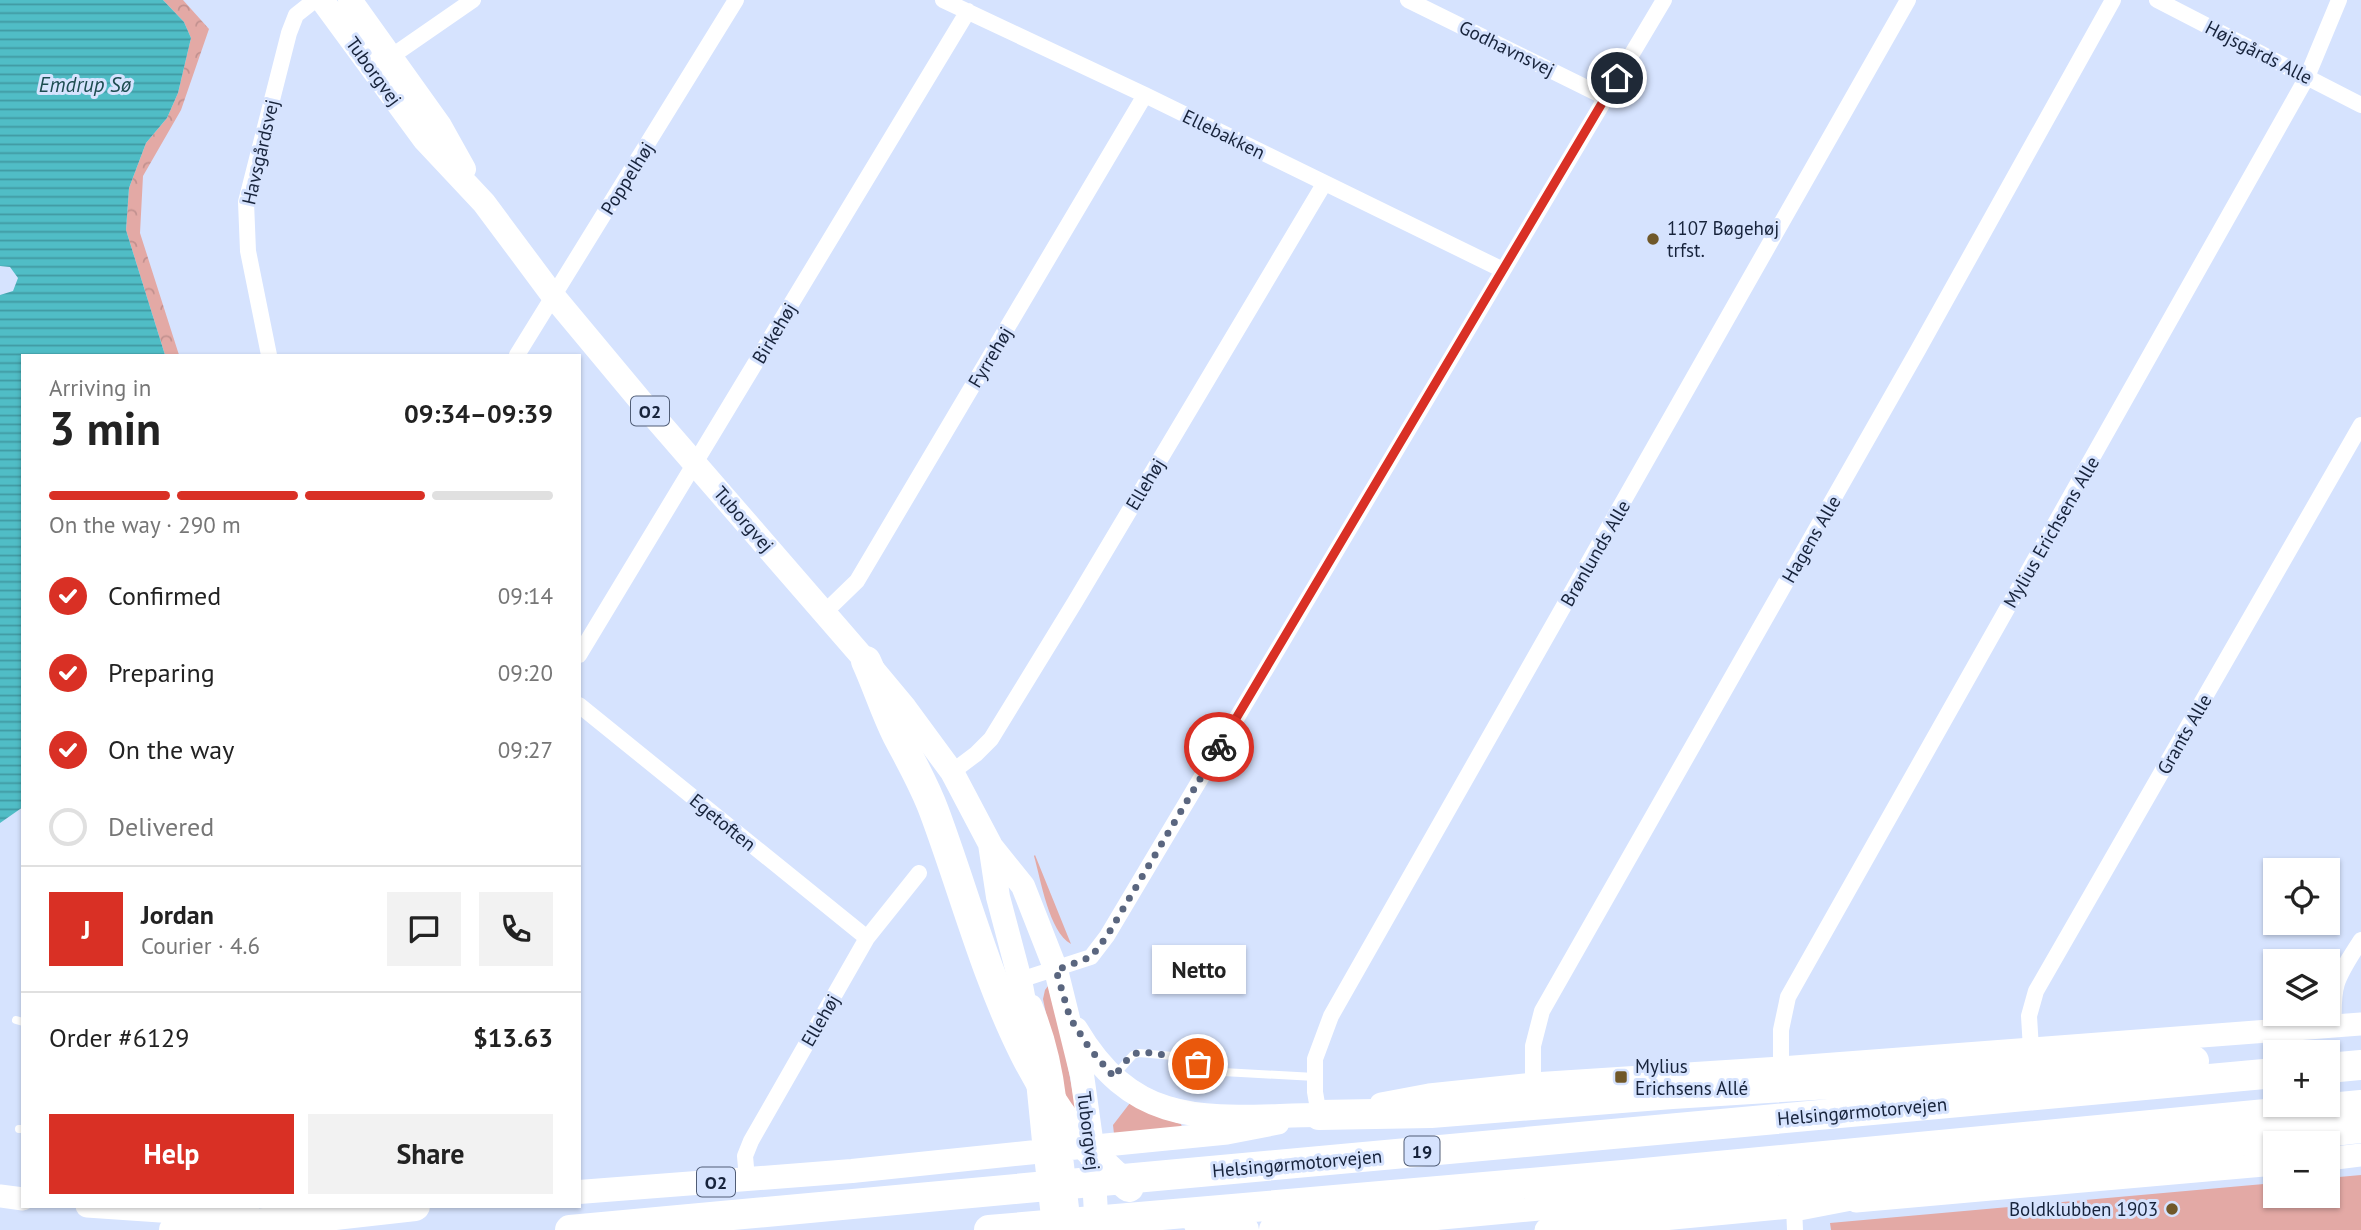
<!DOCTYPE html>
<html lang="en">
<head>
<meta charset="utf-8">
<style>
  :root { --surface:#fff; --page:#f2f2f2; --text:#222; --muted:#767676; --line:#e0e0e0; --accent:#d93025 }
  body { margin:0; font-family:"PT Sans",sans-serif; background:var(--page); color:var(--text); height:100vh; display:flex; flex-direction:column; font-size:26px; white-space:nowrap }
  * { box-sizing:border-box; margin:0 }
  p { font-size:23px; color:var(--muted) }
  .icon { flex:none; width:38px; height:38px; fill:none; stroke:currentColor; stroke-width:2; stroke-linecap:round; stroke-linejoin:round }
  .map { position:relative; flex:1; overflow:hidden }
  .drawer { position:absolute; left:21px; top:354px; width:560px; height:854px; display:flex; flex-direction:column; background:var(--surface); border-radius:0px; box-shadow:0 2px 5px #0004 }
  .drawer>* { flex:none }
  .controls { position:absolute; left:2263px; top:858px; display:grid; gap:14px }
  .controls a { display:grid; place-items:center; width:77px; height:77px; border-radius:0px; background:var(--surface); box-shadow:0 2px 5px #0004; font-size:35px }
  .pin { position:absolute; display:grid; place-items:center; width:60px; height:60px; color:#fff; margin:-30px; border:4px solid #fff; border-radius:50%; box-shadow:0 2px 7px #0007 }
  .courier { position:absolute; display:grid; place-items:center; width:70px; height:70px; margin:-35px; border:5px solid #d93025; border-radius:50%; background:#fff; color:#222; box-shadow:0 2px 9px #0007 }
  .bubble { position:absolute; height:49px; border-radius:0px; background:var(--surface); box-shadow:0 2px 5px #0004; font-size:23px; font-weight:800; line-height:49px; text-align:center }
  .headline em { font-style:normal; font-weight:800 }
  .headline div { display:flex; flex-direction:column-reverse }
  .headline { display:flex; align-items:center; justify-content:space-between; height:119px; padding:0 28px }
  h1 { font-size:46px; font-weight:800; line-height:52px }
  .bar { display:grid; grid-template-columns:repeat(4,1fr); gap:10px 7px; align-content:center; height:84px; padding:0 28px }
  .bar i { height:9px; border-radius:5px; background:var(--line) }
  .bar .selected { background:var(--accent) }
  .bar p { grid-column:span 4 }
  .line { display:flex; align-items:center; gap:18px; padding:0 28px; border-top:2px solid var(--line) }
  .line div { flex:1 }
  .round { display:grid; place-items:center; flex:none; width:74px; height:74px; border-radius:0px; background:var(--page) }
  ol { padding:0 28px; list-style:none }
  li { display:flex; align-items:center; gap:21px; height:77px }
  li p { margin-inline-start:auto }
  li .icon { padding:7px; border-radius:50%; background:var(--accent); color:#fff; stroke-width:4 }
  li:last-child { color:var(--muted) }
  li i { width:38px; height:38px; border:4px solid var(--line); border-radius:50% }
  .button { display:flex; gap:14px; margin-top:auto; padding:14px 28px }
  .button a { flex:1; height:80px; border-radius:0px; background:var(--accent); color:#fff; font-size:28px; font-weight:800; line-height:80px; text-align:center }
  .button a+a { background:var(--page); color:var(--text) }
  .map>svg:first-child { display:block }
</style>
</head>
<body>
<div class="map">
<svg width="2361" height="1230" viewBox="0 0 2361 1230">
  <defs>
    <pattern id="forest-crowns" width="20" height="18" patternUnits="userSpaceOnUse" patternTransform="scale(1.75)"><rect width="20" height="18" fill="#e3a9a5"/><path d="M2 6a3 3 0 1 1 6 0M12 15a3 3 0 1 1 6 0" fill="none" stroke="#c2918f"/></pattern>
    <pattern id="water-rules" width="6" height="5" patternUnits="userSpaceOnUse" patternTransform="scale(1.75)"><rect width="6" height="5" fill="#50bdc6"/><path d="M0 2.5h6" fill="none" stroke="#4199a2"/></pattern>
  </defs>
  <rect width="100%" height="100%" fill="#d6e3fe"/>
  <!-- grass -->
  <path fill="#e3a9a5" d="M 1035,855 L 1071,944 C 1049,932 1041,880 1034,856 Z
    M 1048,986 L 1065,1051 L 1076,1110 L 1063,1112 L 1057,1068 L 1043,999 L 1045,990 Z
    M 1130,1103 L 1156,1116 L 1181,1124 L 1182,1127 L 1114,1134 L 1113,1125 Z
    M 2361,1175 L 2361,1230 L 1831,1230 L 1830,1223 L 2275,1183 L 2275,1195 L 2328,1195 L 2328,1178 Z"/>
  <!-- forest -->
  <path fill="url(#forest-crowns)" d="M 163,0 L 183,0 L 209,29 L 181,110 L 143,176 L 140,233 L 179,355 L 165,355 L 126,230 L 129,188 L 146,143 L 167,118 L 178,93 L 191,38 L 184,22 Z"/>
  <!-- water -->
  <path fill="url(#water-rules)" d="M 0,0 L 163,0 L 184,22 L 191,38 L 178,93 L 167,118 L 146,143 L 129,188 L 126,230 L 165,355 L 23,355 L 23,807 L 0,823 L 0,295 L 13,291 L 18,278 L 10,267 L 0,266 Z"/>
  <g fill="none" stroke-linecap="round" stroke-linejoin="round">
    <!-- lane -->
    <path stroke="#fff" stroke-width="8" d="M 16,1020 L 23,1022
      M 1116,1074 L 1133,1055 L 1139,1053 L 1173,1056 L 1223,1072 L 1315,1077
      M 19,1129 L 23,1129"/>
    <!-- street -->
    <path stroke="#fff" stroke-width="16" d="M 943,0 L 1145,95 L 1503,270
      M 1408,0 L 1605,97
      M 2157,0 L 2361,105
      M 392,56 L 473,0
      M 269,355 L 248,251 L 246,202 L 289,33 L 296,15 L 315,0
      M 517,355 L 736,0
      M 825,612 L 857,581 L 1145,95
      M 579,655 L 968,11
      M 579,705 L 867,938
      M 952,772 L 976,754 L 991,739 L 1075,602 L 1324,184
      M 1020,980 L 1091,957 L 1107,936 L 1664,0
      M 2334,1027 C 2332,982 2337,978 2361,940
      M 2031,1049 L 2029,1016 L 2036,991 L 2361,425
      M 1781,1068 L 1781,1030 L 1788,997 L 2307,77 L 2339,0
      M 1533,1084 L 1533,1046 L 1542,1011 L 1918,350 L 2113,0
      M 1319,1115 L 1315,1092 L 1315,1059 L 1331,1016 L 1908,0
      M 747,1179 L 745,1156 L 751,1141 L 867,938 L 919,873
      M 1794,1207 L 1795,1230"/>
    <!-- secondary -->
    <path stroke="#fff" stroke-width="23" d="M 1031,1006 C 1044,1037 1051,1067 1055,1101
      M 1381,1104 L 1429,1095 L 1533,1084 L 1781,1068 L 2361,1024
      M 1059,1135 L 1070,1230
      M 1045,1151 L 1227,1133 L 1278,1123
      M 1045,1151 L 1054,1230
      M 2328,1159 L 2361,1155
      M 0,1196 L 23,1199
      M 1856,1201 L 2275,1164
      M 87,1206 L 175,1212 L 248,1212
      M 1546,1230 L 1812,1205"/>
    <!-- primary -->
    <path stroke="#fff" stroke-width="24" d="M 322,0 L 424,139 L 484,203 L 554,297 L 644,405 L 866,661 L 905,708 L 952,772 L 990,844 L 998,897 L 1020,980 L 1037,1071 L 1045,1151 L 852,1171 L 579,1192
      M 350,0 L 440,126 L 464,169
      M 990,845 L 1023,886 L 1056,970 L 1082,1075 L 1092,1146 L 1097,1230
      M 1076,1029 C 1138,1134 1214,1116 1319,1115"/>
    <!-- highway -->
    <path stroke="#fff" stroke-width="30" d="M 866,661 C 877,685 885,711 897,735 C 910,760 924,784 934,811 C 983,942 1013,1096 1129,1187
      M 2328,1068 L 2361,1065
      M 1319,1115 L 1431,1113 L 1672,1094 L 2194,1061
      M 2253,1140 L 2361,1128
      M 1796,1206 L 1874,1191
      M 1198,1222 L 1244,1230
      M 174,1230 L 247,1225 L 415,1206
      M 570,1230 L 2275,1073
      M 989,1230 L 1623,1175 L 2361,1105
      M 1274,1230 L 2273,1138"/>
  </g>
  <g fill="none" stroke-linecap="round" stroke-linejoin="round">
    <!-- done -->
    <path stroke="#5a667f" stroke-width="7" stroke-dasharray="0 12.6" d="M 1198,1064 C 1184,1060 1144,1047 1132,1055 C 1126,1060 1119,1070 1114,1077 L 1090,1049 L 1070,1018 L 1056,970 L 1091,957 L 1107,936 L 1219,747"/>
    <!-- route -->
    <path stroke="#d93025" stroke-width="9" d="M 1219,747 L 1617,78"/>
  </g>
  <!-- markers -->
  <g fill="#705829" stroke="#d6e3fe" stroke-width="2.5">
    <circle cx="1653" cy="239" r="7"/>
    <rect x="1614" y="1070" width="14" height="14" rx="3.5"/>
    <circle cx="2172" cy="1209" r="7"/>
  </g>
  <g text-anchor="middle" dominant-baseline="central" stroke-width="6" stroke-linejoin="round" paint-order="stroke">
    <!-- shield labels -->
    <g fill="#d6e3fe" stroke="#505d76" stroke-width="2">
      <rect x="631" y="396.5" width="38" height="29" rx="5"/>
      <rect x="1404.5" y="1136.5" width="35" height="29" rx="5"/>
      <rect x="697" y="1167.5" width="38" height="29" rx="5"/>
    </g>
    <g font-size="18" font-weight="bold" fill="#17233b">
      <text x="650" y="411">O2</text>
      <text x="1422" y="1151">19</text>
      <text x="716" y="1182">O2</text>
    </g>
    <!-- street labels -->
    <g font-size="19" fill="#17233b" stroke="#d6e3fe">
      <text transform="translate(1507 48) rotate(26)">Godhavnsvej</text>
      <text transform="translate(2259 52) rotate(27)">Højsgårds Alle</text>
      <text transform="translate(374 71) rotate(54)">Tuborgvej</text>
      <text transform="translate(1224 134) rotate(26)">Ellebakken</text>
      <text transform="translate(260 152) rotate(-77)">Havsgårdsvej</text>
      <text transform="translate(627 178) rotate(-58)">Poppelhøj</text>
      <text transform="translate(774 333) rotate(-59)">Birkehøj</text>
      <text transform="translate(990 357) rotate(-59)">Fyrrehøj</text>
      <text transform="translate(1145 484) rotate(-59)">Ellehøj</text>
      <text transform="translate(744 519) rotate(49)">Tuborgvej</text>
      <text transform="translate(2051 532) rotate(-60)">Mylius Erichsens Alle</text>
      <text transform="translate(1811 539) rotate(-60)">Hagens Alle</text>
      <text transform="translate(1595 553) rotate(-60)">Brønlunds Alle</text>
      <text transform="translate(2184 734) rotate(-60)">Grants Alle</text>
      <text transform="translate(723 822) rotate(39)">Egetoften</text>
      <text transform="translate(820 1020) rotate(-60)">Ellehøj</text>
      <text transform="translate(1862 1111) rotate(-5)">Helsingørmotorvejen</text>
      <text transform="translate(1089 1131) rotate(83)">Tuborgvej</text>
      <text transform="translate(1297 1163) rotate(-5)">Helsingørmotorvejen</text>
    </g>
    <!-- poi labels -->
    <g font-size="19" fill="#17233b" stroke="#d6e3fe" text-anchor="start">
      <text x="1667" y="228">1107 Bøgehøj<tspan x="1667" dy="22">trfst.</tspan></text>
      <text x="1635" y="1066">Mylius<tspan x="1635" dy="22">Erichsens Allé</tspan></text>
      <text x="2158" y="1209" text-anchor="end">Boldklubben 1903</text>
    </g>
    <!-- water labels -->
    <g font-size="21" font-style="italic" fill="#1d4d51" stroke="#d6e3fe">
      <text x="85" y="84">Emdrup Sø</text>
    </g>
  </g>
</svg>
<div class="controls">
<a><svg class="icon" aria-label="locate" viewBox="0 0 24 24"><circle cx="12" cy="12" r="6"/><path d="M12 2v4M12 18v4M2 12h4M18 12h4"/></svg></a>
<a><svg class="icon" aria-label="layers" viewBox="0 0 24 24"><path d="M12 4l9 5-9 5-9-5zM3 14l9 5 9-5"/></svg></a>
<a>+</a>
<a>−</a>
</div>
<div class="pin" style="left:1198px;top:1064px;background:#ea580c"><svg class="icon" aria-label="bag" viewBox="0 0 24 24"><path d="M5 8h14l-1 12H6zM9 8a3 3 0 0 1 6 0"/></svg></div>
<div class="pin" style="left:1617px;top:78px;background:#1f2937"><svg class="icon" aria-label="home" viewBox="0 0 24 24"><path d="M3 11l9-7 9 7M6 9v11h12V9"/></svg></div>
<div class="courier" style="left:1219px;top:747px"><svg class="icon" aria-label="bike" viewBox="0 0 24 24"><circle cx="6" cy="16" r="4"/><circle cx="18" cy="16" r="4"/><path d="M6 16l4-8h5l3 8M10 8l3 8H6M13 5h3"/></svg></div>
<div class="bubble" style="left:1152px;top:945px;width:94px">Netto</div>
<section class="drawer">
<div class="headline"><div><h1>3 min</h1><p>Arriving in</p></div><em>09:34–09:39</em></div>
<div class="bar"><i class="selected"></i><i class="selected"></i><i class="selected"></i><i></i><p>On the way · 290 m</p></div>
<ol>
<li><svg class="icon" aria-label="check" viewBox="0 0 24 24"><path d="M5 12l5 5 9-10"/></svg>Confirmed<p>09:14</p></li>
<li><svg class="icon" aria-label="check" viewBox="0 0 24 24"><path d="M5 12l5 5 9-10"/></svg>Preparing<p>09:20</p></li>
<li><svg class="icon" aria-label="check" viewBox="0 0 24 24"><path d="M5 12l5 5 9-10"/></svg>On the way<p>09:27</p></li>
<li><i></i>Delivered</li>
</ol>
<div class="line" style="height:126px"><b class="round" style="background:var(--accent);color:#fff">J</b><div><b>Jordan</b><p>Courier · 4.6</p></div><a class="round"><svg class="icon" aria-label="chat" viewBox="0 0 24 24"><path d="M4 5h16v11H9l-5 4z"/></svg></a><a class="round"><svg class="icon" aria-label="phone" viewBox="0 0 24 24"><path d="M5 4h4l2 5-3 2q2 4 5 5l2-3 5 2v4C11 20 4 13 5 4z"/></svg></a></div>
<div class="line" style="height:91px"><div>Order #6129</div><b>$13.63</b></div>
<div class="button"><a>Help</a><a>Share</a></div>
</section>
</div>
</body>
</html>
